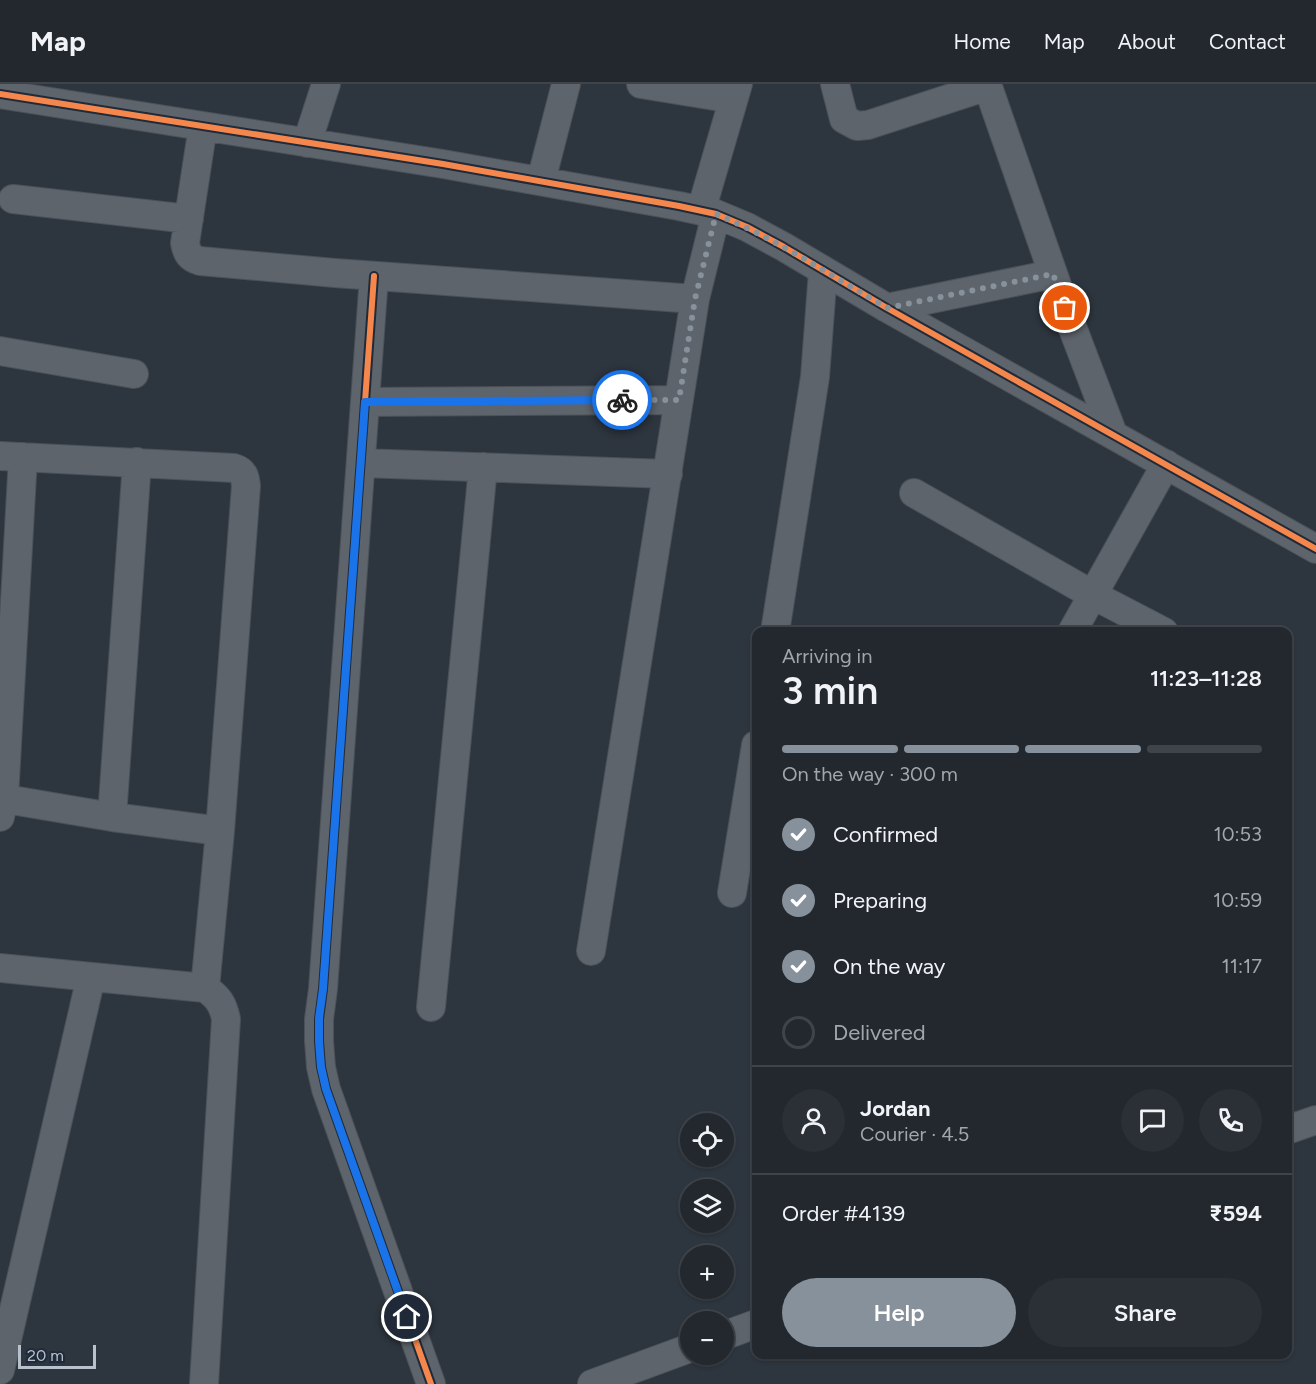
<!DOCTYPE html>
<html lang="en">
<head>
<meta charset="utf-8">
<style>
  :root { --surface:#22282e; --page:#2a3036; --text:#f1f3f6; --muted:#a2a6aa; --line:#3f444a; --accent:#87919c }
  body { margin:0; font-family:Figtree,sans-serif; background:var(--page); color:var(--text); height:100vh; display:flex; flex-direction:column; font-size:22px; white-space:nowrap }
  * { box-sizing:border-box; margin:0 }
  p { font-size:20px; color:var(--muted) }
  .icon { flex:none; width:33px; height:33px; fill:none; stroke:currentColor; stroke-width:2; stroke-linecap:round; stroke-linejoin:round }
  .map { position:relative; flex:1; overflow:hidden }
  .sheet { position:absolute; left:752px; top:543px; width:540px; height:732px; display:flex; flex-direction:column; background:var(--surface); border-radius:12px; box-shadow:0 2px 4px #0004,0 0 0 2px var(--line) }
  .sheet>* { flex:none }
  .controls { position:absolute; left:680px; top:1029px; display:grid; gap:12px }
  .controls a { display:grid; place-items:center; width:54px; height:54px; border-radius:50%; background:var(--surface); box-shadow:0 2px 4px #0004,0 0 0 2px var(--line); font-size:30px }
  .scale { position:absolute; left:18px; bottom:15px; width:78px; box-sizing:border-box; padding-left:6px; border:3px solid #b8c2ce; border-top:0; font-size:16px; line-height:21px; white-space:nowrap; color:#b8c2ce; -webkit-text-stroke:4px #1f2b3a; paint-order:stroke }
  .pin { position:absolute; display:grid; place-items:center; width:51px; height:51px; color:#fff; margin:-26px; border:3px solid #fff; border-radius:50%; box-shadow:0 2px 6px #0007 }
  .courier { position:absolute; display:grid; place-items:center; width:60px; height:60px; margin:-30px; border:4px solid #1a73e8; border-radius:50%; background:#fff; color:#222; box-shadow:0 2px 8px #0007 }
  .headline em { font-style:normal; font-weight:600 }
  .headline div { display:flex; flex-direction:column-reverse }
  .headline { display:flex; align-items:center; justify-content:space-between; height:102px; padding:0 30px }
  h1 { font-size:39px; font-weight:600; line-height:45px }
  .bar { display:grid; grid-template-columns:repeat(4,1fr); gap:9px 6px; align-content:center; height:72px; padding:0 30px }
  .bar i { height:8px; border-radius:4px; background:var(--line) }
  .bar .active { background:var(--accent) }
  .bar p { grid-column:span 4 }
  .line { display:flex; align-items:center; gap:15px; padding:0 30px; border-top:2px solid var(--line) }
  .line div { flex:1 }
  .round { display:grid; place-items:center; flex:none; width:63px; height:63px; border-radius:32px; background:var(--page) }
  ol { padding:0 30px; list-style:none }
  li { display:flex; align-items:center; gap:18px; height:66px }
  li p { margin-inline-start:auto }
  li .icon { padding:6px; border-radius:50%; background:var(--accent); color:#fff; stroke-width:4 }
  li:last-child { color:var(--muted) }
  li i { width:33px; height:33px; border:3px solid var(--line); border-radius:50% }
  .button { display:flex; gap:12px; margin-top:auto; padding:12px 30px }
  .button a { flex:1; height:69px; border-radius:36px; background:var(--accent); color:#fff; font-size:24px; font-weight:600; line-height:69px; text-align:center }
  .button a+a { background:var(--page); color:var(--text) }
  header { display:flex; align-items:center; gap:36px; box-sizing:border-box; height:84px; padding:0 30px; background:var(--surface); border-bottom:2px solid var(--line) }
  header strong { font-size:28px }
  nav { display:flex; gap:33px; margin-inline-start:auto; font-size:21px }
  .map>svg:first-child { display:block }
</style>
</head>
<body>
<header>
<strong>Map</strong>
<nav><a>Home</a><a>Map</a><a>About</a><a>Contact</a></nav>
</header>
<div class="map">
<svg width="1316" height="1300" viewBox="0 0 1316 1300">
  <rect width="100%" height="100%" fill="#2d353e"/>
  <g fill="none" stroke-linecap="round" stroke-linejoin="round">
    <defs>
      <path id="street" d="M 641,0 L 733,15
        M 835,0 L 844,35 L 857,42 L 868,41 L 988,2
        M 987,0 L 1065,224 L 1113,350
        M 0,10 L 443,80 L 679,122 L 716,130 L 747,143 L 784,163 L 887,224 L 1316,465
        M 203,42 L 185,159 C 187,170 190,174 200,177 L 335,189 L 695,215
        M 307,59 L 326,0
        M 541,97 L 566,0
        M 13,115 L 189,135
        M 701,127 L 738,0
        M 374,192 L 323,905 L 319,935 L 319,957 L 321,983 L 326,1005 L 431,1300
        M 887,224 L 1053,190
        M 0,267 L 134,290
        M 365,318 L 679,316
        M 0,372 L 234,384 C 244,387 245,393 246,402 L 220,747 L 205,904
        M 361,379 L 668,390
        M 914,409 L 1093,511 L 1164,548
        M 775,548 L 815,293 L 823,187
        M 1072,548 L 1166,380
        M 0,714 L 112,733 L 220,747
        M 0,733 L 4,714 L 23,373
        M 112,733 L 137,378
        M 732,809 L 756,661
        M 591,867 L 695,215 L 716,130
        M 0,884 L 205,904 C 218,913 223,920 226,935 L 204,1300
        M 431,923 L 483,383
        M 1287,1046 L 1316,1036
        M 723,1252 L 756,1240
        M 0,1286 L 91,893
        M 592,1300 L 690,1264"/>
    </defs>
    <!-- street casing -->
    <use href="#street" stroke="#4c5158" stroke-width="30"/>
    <!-- street -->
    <use href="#street" stroke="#5d646b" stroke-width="28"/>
    <defs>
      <path id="cycleway" d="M 0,10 L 443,80 L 679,122 L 716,130 L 747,143 L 784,163 L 887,224 L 1316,465
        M 374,192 L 323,905 L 319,935 L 319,957 L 321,983 L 326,1005 L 431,1300"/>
    </defs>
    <!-- cycleway casing -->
    <use href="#cycleway" stroke="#1f2b3a" stroke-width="10"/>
    <!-- cycleway -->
    <use href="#cycleway" stroke="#f5874c" stroke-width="6"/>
  </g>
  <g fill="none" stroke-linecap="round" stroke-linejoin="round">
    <!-- done -->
    <path stroke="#87919c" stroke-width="6" stroke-dasharray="0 10.8" d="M 622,316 L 679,316 L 695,215 L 716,130 C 776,155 830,191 887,224 L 1053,190 L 1065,224"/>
    <!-- route -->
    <path stroke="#1a73e8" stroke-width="8" d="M 407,1233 L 326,1005 L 321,983 L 319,957 L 319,934 L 323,905 L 365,318 L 622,316"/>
  </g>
</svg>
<div class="controls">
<a><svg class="icon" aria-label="locate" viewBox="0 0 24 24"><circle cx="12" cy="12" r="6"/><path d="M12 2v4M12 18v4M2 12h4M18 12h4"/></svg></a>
<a><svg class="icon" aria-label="layers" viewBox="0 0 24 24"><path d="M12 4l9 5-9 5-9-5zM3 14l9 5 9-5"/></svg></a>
<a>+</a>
<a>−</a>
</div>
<div class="scale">20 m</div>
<div class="pin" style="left:1065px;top:224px;background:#ea580c"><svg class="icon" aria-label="bag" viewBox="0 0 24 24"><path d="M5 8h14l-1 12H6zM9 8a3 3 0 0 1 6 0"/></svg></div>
<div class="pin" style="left:407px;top:1233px;background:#1f2937"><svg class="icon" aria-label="home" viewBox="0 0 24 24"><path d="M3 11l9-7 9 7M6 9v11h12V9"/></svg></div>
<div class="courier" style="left:622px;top:316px"><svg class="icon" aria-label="bike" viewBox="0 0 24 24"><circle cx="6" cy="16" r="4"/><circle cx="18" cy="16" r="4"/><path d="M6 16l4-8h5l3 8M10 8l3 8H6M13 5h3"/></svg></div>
<section class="sheet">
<div class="headline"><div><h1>3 min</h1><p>Arriving in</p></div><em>11:23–11:28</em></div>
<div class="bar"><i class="active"></i><i class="active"></i><i class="active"></i><i></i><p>On the way · 300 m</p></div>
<ol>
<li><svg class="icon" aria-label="check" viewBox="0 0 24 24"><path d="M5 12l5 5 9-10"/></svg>Confirmed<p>10:53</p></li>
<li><svg class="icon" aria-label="check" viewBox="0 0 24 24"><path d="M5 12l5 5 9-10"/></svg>Preparing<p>10:59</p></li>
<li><svg class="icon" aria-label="check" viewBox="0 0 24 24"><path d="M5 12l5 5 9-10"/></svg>On the way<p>11:17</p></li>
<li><i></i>Delivered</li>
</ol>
<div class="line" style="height:108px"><a class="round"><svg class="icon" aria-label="person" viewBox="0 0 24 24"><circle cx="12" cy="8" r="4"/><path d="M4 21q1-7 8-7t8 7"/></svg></a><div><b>Jordan</b><p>Courier · 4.5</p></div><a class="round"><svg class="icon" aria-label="chat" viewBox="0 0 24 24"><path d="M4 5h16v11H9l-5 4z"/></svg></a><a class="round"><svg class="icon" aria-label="phone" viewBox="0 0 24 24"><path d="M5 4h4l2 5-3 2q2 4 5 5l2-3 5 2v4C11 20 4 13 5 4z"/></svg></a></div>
<div class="line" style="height:78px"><div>Order #4139</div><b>₹594</b></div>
<div class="button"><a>Help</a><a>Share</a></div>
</section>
</div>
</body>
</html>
